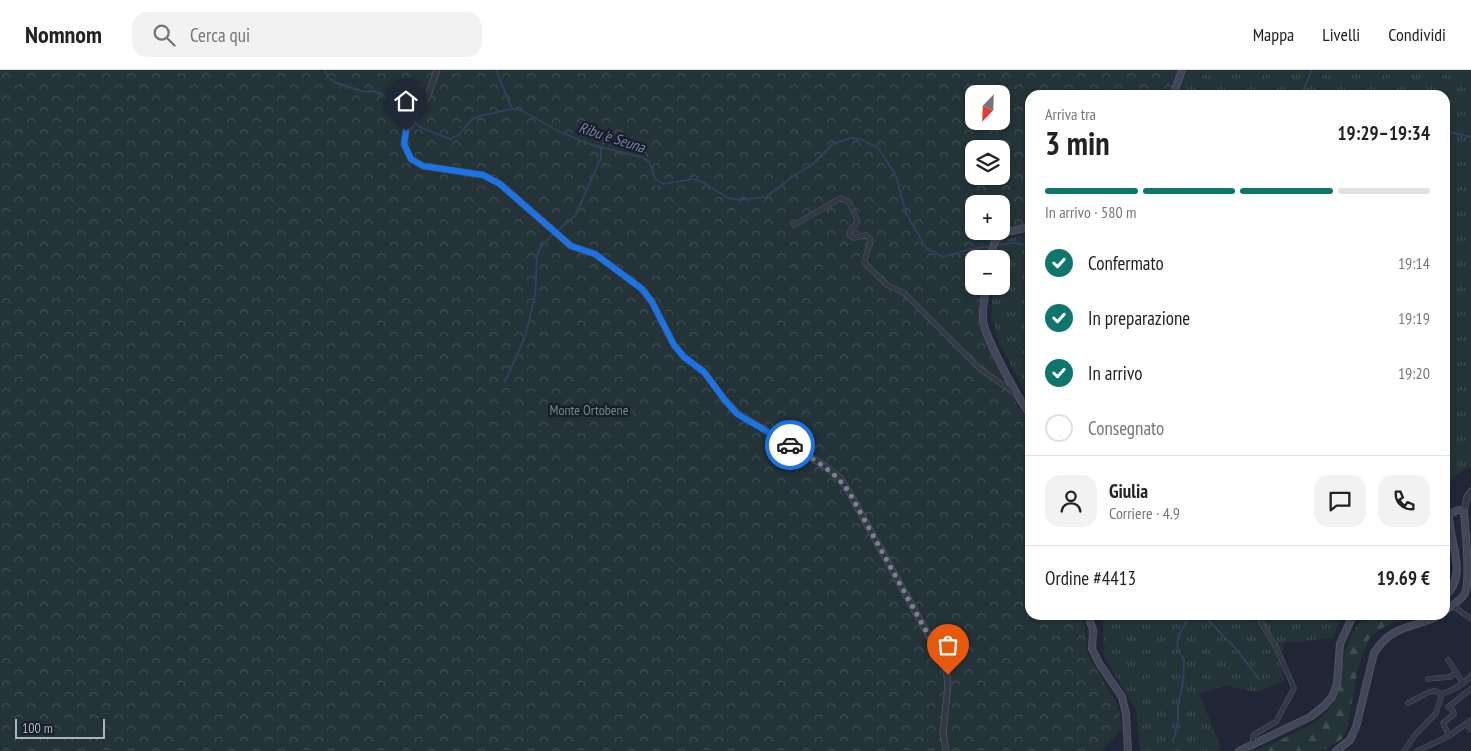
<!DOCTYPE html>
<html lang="it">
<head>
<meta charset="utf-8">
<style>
  :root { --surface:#fff; --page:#f2f2f2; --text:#222; --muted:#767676; --line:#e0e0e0; --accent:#0f766e }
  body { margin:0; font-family:"PT Sans Narrow",sans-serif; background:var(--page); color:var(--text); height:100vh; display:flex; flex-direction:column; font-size:19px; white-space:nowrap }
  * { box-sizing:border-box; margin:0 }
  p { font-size:16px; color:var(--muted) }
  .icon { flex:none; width:28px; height:28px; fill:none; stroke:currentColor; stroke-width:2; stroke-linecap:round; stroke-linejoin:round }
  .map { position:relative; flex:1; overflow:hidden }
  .side { position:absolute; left:1025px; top:20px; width:425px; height:530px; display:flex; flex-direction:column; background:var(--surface); border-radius:15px; box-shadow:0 1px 4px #0004 }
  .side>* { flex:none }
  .needle { width:32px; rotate:203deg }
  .tools { position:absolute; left:965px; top:15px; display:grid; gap:10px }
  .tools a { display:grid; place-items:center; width:45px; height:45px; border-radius:10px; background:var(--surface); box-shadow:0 1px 4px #0004; font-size:25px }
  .scale { position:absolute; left:15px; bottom:12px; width:90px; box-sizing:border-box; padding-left:5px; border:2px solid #adb2c3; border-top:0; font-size:14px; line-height:18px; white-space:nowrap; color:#adb2c3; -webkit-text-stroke:4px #191d2a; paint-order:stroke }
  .pin { position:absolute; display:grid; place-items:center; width:42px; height:42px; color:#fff; margin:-51px -21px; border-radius:50% 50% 50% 0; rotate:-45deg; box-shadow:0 0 5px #0007 }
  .pin .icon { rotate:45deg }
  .courier { position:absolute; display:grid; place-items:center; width:50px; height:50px; margin:-25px; border:4px solid #1a73e8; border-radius:50%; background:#fff; color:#222; box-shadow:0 1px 6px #0007 }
  .head em { font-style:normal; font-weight:800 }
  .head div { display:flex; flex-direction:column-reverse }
  .head { display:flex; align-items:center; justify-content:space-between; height:85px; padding:0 20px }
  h1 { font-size:32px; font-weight:800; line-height:38px }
  .bar { display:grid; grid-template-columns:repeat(4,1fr); gap:8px 5px; align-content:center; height:60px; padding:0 20px }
  .bar i { height:6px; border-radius:4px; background:var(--line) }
  .bar .on { background:var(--accent) }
  .bar p { grid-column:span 4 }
  .line { display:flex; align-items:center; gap:12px; padding:0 20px; border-top:1px solid var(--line) }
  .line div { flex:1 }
  .round { display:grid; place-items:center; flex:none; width:52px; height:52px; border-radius:15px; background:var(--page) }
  ol { padding:0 20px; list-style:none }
  li { display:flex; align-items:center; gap:15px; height:55px }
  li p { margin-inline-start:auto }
  li .icon { padding:5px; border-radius:50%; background:var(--accent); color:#fff; stroke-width:4 }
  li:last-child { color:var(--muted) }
  li i { width:28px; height:28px; border:2px solid var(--line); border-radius:50% }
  header { display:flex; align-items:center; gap:30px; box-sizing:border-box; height:70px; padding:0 25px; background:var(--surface); border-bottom:1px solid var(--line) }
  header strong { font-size:24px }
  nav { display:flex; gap:28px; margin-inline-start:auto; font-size:18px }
  .search { width:350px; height:45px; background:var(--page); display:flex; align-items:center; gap:12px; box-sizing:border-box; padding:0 18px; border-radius:15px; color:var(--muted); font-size:19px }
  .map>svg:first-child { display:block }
</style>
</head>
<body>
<header>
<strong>Nomnom</strong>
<div class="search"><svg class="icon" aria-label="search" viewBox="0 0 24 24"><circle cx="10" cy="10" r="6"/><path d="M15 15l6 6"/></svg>Cerca qui</div>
<nav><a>Mappa</a><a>Livelli</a><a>Condividi</a></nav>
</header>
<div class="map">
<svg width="1471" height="681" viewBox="0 0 1471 681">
  <defs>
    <pattern id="grass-tufts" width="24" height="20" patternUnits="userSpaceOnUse" patternTransform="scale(1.25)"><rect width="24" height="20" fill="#233337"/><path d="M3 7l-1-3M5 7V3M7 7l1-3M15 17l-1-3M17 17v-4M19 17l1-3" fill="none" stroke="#404e52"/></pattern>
    <pattern id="forest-firs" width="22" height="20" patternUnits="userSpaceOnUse" patternTransform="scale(1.25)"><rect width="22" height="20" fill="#233337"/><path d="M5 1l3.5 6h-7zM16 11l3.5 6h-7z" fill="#404e52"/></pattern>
    <pattern id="park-crowns" width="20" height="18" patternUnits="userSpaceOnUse" patternTransform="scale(1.25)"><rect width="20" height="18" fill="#233337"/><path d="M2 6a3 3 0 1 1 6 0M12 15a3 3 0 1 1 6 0" fill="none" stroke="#404e52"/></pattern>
  </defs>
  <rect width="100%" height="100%" fill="#202635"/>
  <!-- grass -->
  <path fill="url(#grass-tufts)" d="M 1186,0 L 1471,0 L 1471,397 L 1454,406 L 1445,421 L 1445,25 L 1178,25 Z
    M 1030,163 L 1030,331 L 999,272 L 991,246 L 993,216 L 1001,216 L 1001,189 L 995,189 L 1000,171 Z
    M 1099,545 L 1342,545 L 1333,568 L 1283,573 L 1284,611 L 1257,622 L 1225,616 L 1199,624 L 1221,677 L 1217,681 L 1140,681 L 1136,639 L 1104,588 L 1103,552 Z"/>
  <!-- forest -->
  <path fill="url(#forest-firs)" d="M 1367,545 L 1411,545 L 1380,559 L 1368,570 L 1357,602 L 1348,656 L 1342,669 L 1322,681 L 1253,681 C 1276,671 1323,655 1334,632 C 1341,619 1341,602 1344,588 C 1346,572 1356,556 1367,545 Z"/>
  <!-- park -->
  <path fill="url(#park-crowns)" fill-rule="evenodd" d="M 0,0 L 1177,0 L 1169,25 L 1030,25 L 1030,153 C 999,159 998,159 987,189 L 974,189 L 974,216 L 983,216 L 980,228 L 980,254 L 1018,337 L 1030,352 L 1030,545 L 1080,545 L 1085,556 L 1086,575 L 1088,585 L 1116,632 L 1120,642 L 1121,660 L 1101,681 L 0,681 ZM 974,24 L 1001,24 L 1001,51 L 974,51 ZM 974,79 L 1001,79 L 1001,106 L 974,106 ZM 974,134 L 1001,134 L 1001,161 L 974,161 Z"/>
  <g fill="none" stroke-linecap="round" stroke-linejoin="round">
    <!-- stream -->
    <path stroke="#343f5c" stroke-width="2" d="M 325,0 L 328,7 L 336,13 L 365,22 L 374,21 L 383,25 L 394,41 L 409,48 L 422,58 L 450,69 L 459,65 L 471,50 L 480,46 L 512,39 L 521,40 L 558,61 L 592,75 L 641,87 L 649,91 L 655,109 L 663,114 L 693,109 L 702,112 L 728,128 L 738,130 L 766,127 L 796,104 L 813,94 L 833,74 L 851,68 L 860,69 L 877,77 L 883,85 L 896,106 L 906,143 L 926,178 L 943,187 L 971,179 L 992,176
      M 496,0 L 512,39
      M 1304,19 L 1318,25
      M 1301,25 L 1312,0
      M 1445,61 L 1471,67
      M 557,161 L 575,146 L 601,88 L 601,78
      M 997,175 L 1014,173 L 1030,176
      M 505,312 L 525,267 L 535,226 L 537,186 L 540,178 L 553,164
      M 1203,545 L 1236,579 L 1259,609
      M 1173,672 L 1178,653 L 1178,634 L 1183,613 L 1184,589 L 1178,581 L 1177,572 L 1180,563 L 1190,545"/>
    <defs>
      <path id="minor" d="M 794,155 L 841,128 L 849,132 L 858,151 L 850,161 L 849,165 L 853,168 L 866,165 L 871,170 L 864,192 L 887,215 L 904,223 L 980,299 L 1016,324
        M 1452,535 L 1471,549
        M 1448,590 L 1463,613
        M 1428,609 L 1449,607 L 1456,603
        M 1408,633 L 1429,622 L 1435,621 L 1442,624 C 1453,620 1465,615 1471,605
        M 1466,654 L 1471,660
        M 1449,666 L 1443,653 L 1454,644 L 1453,640 L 1448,637 L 1471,619
        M 1253,674 L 1253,666 L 1255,664 L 1276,652 L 1294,618 L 1276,577 L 1261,552 L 1262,545
        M 1404,681 L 1415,665 L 1436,643 L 1442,624
        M 1417,681 L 1449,666 L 1471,650"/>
      <path id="tertiary" d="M 437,0 L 427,28 L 406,61 L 404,74 L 411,89 L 423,96 L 483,105 L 500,114 L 571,176 L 595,184 L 642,219 L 652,232 L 674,275 L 684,287 L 704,302 L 724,329 L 737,343 L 825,396 L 840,408 L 849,422 L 946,597 L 948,615 L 943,664 L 946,681
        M 1464,441 L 1467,427 L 1471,421"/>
      <path id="secondary" d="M 1173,25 L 1182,0
        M 989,189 L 996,169 L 1008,162 L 1030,157
        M 986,216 C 985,227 982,240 983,251 C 986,269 1018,329 1030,344
        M 1445,526 C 1469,505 1449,472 1449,446 C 1454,441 1457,439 1464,441 C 1465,459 1471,508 1465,523 C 1461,531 1452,535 1445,541
        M 1088,545 L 1093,560 L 1092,579 L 1099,593 L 1122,627 L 1126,644 L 1128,681
        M 1239,681 L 1310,647 L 1324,636 L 1332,627 L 1337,614 L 1340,574 L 1353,545
        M 1336,681 L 1350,670 L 1356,657 L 1374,583 C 1393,553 1414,559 1440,545"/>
    </defs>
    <!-- minor casing -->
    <use href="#minor" stroke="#515564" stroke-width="5.5"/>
    <!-- tertiary casing -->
    <use href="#tertiary" stroke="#515564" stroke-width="7"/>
    <!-- secondary casing -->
    <use href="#secondary" stroke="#515564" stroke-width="8"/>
    <!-- minor -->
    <use href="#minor" stroke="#333846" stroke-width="4.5"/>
    <!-- tertiary -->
    <use href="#tertiary" stroke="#333846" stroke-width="5.5"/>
    <!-- secondary -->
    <use href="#secondary" stroke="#414758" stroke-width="6"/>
  </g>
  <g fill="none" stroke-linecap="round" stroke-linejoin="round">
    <!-- done -->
    <path stroke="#7c8191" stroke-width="5" stroke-dasharray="0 9" d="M 790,375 C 813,389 833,399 849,422 L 946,597 L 948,605"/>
    <!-- route -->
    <path stroke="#1a73e8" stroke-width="6" d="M 406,61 L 404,74 L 411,89 L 423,96 L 483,105 L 500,114 L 571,176 L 595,184 L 642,219 L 652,232 L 674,275 L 684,287 L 704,302 L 724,329 L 737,344 L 790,375"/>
  </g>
  <g text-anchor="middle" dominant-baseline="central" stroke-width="4.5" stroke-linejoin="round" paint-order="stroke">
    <!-- park labels -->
    <g font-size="14" fill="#669277" stroke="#191d2a">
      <text x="589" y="340">Monte Ortobene</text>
    </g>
    <!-- water labels -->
    <g font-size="15" font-style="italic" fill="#7685aa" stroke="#191d2a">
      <text transform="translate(612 67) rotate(18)">Ribu 'e Seuna</text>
    </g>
  </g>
</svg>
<div class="tools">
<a><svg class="needle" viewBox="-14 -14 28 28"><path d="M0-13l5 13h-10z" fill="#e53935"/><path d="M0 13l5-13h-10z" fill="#767676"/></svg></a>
<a><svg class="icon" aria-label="layers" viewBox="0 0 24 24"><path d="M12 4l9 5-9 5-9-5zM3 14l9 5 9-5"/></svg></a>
<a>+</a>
<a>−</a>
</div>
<div class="scale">100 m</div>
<div class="pin" style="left:948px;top:605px;background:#ea580c"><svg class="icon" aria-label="bag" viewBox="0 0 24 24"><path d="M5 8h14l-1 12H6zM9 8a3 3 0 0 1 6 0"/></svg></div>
<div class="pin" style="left:406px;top:61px;background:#1f2937"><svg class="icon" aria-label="home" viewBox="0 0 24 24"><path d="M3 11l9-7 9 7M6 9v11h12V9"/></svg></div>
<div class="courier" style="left:790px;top:375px"><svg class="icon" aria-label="car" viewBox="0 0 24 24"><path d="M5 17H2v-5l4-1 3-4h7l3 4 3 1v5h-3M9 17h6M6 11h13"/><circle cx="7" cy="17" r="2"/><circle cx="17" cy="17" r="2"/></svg></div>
<section class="side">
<div class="head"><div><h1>3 min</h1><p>Arriva tra</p></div><em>19:29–19:34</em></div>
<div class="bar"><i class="on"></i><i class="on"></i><i class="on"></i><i></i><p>In arrivo · 580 m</p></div>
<ol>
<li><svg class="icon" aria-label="check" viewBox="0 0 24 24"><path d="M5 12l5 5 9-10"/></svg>Confermato<p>19:14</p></li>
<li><svg class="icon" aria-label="check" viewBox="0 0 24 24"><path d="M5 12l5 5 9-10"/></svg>In preparazione<p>19:19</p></li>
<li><svg class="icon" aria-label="check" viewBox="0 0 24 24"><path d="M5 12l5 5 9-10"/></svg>In arrivo<p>19:20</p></li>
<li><i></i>Consegnato</li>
</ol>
<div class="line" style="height:90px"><a class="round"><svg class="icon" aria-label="person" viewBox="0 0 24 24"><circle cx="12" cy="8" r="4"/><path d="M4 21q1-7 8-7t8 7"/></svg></a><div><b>Giulia</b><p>Corriere · 4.9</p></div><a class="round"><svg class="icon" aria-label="chat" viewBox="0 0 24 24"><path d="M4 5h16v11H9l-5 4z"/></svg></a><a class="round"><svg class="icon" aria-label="phone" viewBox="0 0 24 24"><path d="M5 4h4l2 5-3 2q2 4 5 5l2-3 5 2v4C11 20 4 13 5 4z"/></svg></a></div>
<div class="line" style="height:65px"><div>Ordine #4413</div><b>19.69 €</b></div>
</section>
</div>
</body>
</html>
